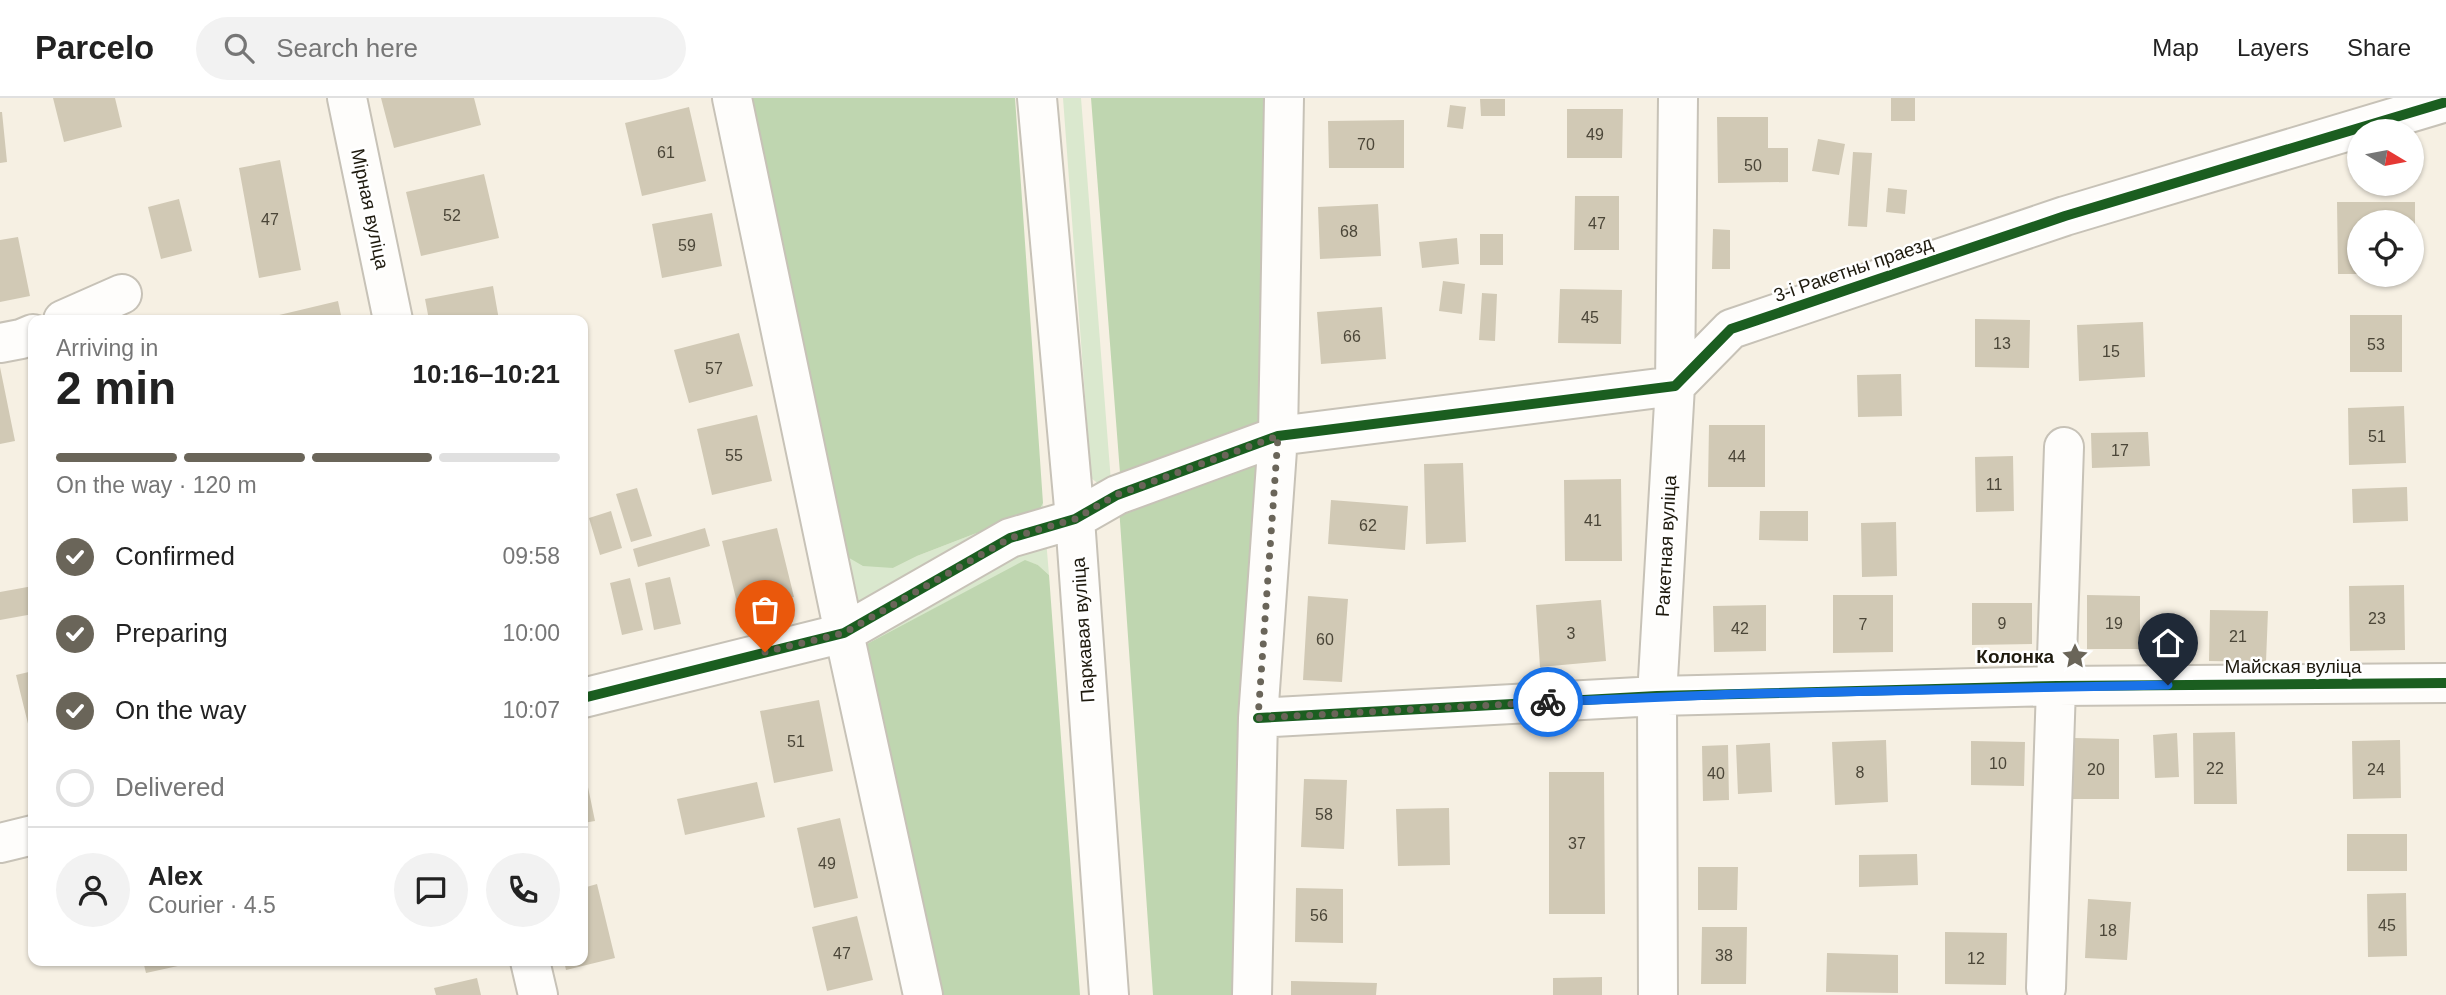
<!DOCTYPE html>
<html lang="en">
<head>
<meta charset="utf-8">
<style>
  :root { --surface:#fff; --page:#f2f2f2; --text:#222; --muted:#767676; --line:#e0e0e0; --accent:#6a6559 }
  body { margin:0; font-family:Helvetica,sans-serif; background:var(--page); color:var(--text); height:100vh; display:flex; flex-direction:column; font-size:26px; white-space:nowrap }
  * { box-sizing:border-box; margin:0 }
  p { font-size:23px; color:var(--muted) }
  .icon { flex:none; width:38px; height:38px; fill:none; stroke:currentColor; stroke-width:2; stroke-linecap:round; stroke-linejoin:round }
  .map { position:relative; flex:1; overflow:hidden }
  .details { position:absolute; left:28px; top:217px; width:560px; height:651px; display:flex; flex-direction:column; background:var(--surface); border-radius:14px; box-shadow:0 2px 5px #0004 }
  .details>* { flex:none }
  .needle { width:46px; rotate:100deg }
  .buttons { position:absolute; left:2347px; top:21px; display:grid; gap:14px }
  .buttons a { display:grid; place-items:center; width:77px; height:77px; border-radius:50%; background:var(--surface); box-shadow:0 2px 5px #0004; font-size:35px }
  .pin { position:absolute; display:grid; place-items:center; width:60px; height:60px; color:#fff; margin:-72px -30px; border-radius:50% 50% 50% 0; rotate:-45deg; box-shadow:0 0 7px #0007 }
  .pin .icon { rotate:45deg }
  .courier { position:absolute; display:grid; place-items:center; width:70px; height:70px; margin:-35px; border:5px solid #1a73e8; border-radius:50%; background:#fff; color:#222; box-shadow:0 2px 9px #0007 }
  .head em { font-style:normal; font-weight:700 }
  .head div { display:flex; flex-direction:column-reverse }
  .head { display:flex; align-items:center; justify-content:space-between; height:119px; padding:0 28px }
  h1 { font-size:46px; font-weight:700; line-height:52px }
  .bar { display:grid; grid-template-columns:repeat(4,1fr); gap:10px 7px; align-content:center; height:84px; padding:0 28px }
  .bar i { height:9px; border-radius:5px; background:var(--line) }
  .bar .active { background:var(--accent) }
  .bar p { grid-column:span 4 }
  .line { display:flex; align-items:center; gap:18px; padding:0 28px; border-top:2px solid var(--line) }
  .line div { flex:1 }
  .round { display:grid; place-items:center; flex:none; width:74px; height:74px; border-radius:37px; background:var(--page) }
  ol { padding:0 28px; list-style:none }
  li { display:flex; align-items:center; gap:21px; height:77px }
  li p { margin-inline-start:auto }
  li .icon { padding:7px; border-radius:50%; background:var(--accent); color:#fff; stroke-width:4 }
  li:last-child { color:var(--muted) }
  li i { width:38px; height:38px; border:4px solid var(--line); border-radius:50% }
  header { display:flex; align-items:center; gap:42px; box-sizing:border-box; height:98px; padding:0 35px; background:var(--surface); border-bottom:2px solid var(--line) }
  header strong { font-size:33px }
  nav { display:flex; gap:38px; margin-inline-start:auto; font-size:24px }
  .search { width:490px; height:63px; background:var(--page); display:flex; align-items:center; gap:18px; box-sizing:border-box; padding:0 24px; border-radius:38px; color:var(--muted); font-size:26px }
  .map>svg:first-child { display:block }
</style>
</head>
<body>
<header>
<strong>Parcelo</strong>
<div class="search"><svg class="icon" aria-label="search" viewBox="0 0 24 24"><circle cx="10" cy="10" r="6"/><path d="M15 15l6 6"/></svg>Search here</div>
<nav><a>Map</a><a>Layers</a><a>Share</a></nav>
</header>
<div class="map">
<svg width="2446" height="897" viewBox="0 0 2446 897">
  <rect width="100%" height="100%" fill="#f6f0e3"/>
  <!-- green -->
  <path fill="#dae8ce" d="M 1063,0 L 1081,0 L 1111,384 L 1104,390 L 1091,380 Z
    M 1043,405 L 1049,477 L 1038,467 L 1025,463 L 865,547 L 839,454 L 893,470 L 917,458 L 974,436 L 1029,421 L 1037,417 Z"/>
  <!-- forest -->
  <path fill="#bfd6b0" d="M 748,0 L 1015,0 L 1043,405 L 1037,417 L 974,436 L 917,458 L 893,470 L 863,468 L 839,454 Z
    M 1091,0 L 1268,0 L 1261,332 L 1120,375 Z
    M 1266,363 L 1247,897 L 1153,897 L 1119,409 Z
    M 1025,462 L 1038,467 L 1049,477 L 1080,897 L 940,897 L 865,547 Z"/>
  <!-- building -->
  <path fill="#d1c9b5" d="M 53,0 L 115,0 L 122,29 L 64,44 Z
    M 381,0 L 474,0 L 481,27 L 394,50 Z
    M 1891,0 L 1915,0 L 1915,23 L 1891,23 Z
    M 1480,1 L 1505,1 L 1505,18 L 1481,18 Z
    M 1450,7 L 1466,9 L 1463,31 L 1447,29 Z
    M 689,9 L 706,83 L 642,98 L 625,25 Z
    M 1567,11 L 1623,11 L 1622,60 L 1567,60 Z
    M 0,14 L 2,14 L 7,64 L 0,65 Z
    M 1717,19 L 1768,19 L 1768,50 L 1788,50 L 1788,84 L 1718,85 Z
    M 1404,22 L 1404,70 L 1329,70 L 1328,23 Z
    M 1818,41 L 1845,46 L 1839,77 L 1812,73 Z
    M 1853,54 L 1872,55 L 1867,129 L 1848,128 Z
    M 280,62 L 301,172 L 259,180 L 239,70 Z
    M 484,76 L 499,140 L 421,158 L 406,94 Z
    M 1888,90 L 1907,92 L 1905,116 L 1886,114 Z
    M 1575,98 L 1619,98 L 1619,152 L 1574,152 Z
    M 179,101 L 192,153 L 161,161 L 148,109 Z
    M 2337,104 L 2415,104 L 2415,175 L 2412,175 L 2412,124 L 2359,124 L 2359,176 L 2338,176 Z
    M 1378,106 L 1381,158 L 1320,161 L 1318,109 Z
    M 712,115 L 722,168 L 662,180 L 652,126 Z
    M 1713,131 L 1730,132 L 1730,171 L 1712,171 Z
    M 1480,136 L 1503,136 L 1503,167 L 1480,167 Z
    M 18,139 L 30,198 L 0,204 L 0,142 Z
    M 1457,140 L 1459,166 L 1422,170 L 1419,144 Z
    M 1443,183 L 1465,186 L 1462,216 L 1439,213 Z
    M 493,188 L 499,222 L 429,222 L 425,201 Z
    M 1560,191 L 1622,192 L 1621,246 L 1558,245 Z
    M 1482,195 L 1497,196 L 1495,243 L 1479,242 Z
    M 338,203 L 342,222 L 276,222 L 275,218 Z
    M 1382,209 L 1386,261 L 1321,266 L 1317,214 Z
    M 2350,217 L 2402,217 L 2402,274 L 2350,274 Z
    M 1975,221 L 2030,222 L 2029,270 L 1975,269 Z
    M 2143,224 L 2145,279 L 2079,283 L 2077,227 Z
    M 739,235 L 753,288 L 689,305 L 674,252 Z
    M 0,269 L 15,343 L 0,346 Z
    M 1901,276 L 1902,318 L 1858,319 L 1857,277 Z
    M 2404,308 L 2406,365 L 2349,367 L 2348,310 Z
    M 757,317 L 772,383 L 712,397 L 697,331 Z
    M 1709,327 L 1765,327 L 1765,389 L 1708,389 Z
    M 2148,334 L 2150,368 L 2092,370 L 2091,335 Z
    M 2013,358 L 2014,413 L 1976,414 L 1975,359 Z
    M 1463,365 L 1466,444 L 1426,446 L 1424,366 Z
    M 1621,381 L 1622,463 L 1565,463 L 1564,382 Z
    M 2407,389 L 2408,423 L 2353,425 L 2352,391 Z
    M 637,390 L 652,438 L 631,444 L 616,396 Z
    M 1331,402 L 1408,408 L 1405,452 L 1328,446 Z
    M 611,413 L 622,450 L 600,457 L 589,420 Z
    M 1760,413 L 1808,413 L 1808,443 L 1759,442 Z
    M 1896,424 L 1897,478 L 1862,479 L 1861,425 Z
    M 705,430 L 710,448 L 638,469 L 633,451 Z
    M 777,430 L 794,499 L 739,513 L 722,443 Z
    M 670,479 L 681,526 L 654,532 L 645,485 Z
    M 630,480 L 643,532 L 622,537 L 610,485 Z
    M 2404,487 L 2405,552 L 2350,553 L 2349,488 Z
    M 33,488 L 33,516 L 0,522 L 0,494 Z
    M 1833,497 L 1893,497 L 1893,554 L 1833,555 Z
    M 2087,497 L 2140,498 L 2140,551 L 2087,551 Z
    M 1308,498 L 1348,501 L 1342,584 L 1303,582 Z
    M 1601,502 L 1606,563 L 1540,569 L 1536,507 Z
    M 1972,505 L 2032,505 L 2032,546 L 1972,547 Z
    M 1766,507 L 1766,553 L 1714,554 L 1713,508 Z
    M 2210,512 L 2268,513 L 2266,564 L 2209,563 Z
    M 33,573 L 33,642 L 32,642 L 16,577 Z
    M 819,602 L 833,673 L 774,685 L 760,613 Z
    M 2235,634 L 2237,706 L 2194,706 L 2193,635 Z
    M 2177,635 L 2179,679 L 2155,680 L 2153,637 Z
    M 2074,640 L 2119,641 L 2119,701 L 2073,701 Z
    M 1886,642 L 1888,704 L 1835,707 L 1832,644 Z
    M 2400,642 L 2401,700 L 2353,701 L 2352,643 Z
    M 1971,643 L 2025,644 L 2024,688 L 1971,687 Z
    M 1770,645 L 1772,694 L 1738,696 L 1736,647 Z
    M 1728,647 L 1729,702 L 1703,703 L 1702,648 Z
    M 583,665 L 595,723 L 583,725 Z
    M 1549,674 L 1604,674 L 1605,816 L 1549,816 Z
    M 1304,681 L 1347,682 L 1344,751 L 1301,749 Z
    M 757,684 L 765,719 L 685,737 L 677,701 Z
    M 1449,710 L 1450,767 L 1398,768 L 1396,711 Z
    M 840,720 L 858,800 L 814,810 L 797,730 Z
    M 2347,736 L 2407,736 L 2407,773 L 2347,773 Z
    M 1917,756 L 1918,787 L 1859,789 L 1859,757 Z
    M 1698,769 L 1738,769 L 1737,812 L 1698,812 Z
    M 597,786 L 615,860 L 566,872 L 564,863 L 583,863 L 583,790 Z
    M 1296,790 L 1343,791 L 1343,845 L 1295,844 Z
    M 2406,795 L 2407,858 L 2368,859 L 2367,796 Z
    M 2088,801 L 2131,804 L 2127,862 L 2085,860 Z
    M 857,818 L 873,882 L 827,893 L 812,829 Z
    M 1702,829 L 1747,829 L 1746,886 L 1701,886 Z
    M 1945,834 L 2007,835 L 2006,887 L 1945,886 Z
    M 1827,855 L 1898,857 L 1898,895 L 1826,894 Z
    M 143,863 L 196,863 L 196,864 L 146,875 Z
    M 1602,879 L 1602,897 L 1553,897 L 1553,880 Z
    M 477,880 L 481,897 L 436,897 L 434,890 Z
    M 1291,883 L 1377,885 L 1376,897 L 1291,897 Z"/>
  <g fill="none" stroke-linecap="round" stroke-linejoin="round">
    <defs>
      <path id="minor" d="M 347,0 L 393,222
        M 732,0 L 844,535 L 923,897
        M 1037,0 L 1075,421 L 1109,897
        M 63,222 L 122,196
        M 0,245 L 21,241 L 33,236
        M 583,600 L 844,535 L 1010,440 L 1075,421 L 1117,397 L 1278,338 L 1675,288 L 1731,231 L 2065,118 L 2446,4
        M 1258,620 L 1657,598 L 2057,588 L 2446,585
        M 0,745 L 33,737
        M 530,863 L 538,897
        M 2046,890 L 2064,349
        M 1252,897 L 1258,620 L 1278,338 L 1284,0
        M 1658,897 L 1657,598 L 1675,288 L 1678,0"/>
    </defs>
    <!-- minor casing -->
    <use href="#minor" stroke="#c7c2b7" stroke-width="42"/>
    <!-- minor -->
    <use href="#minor" stroke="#fefdfb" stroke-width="38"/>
    <defs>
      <path id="cycleway" d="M 583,600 L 844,535 L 1010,440 L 1075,421 L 1117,397 L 1278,338 L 1675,288 L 1731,231 L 2065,118 L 2446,4
        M 1258,620 L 1657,598 L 2057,588 L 2446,585"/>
    </defs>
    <!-- cycleway casing -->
    <use href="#cycleway" stroke="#fff" stroke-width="15"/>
    <!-- cycleway -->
    <use href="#cycleway" stroke="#1b5e20" stroke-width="10"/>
  </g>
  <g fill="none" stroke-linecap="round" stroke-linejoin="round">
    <!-- done -->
    <path stroke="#6a6559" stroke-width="7" stroke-dasharray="0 12.6" d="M 765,554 L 844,535 L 1010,440 L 1075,421 L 1116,397 L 1278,338 L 1258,620 L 1548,604"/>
    <!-- route -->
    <path stroke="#1a73e8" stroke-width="9" d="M 1548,604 L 1737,596 L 2168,587"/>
  </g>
  <!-- icons -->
  <defs>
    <symbol id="sight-bare" viewBox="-9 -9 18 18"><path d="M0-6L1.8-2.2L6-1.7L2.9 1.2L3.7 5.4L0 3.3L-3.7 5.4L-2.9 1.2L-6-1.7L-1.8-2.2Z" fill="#6a6559" stroke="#fff" stroke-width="2.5" paint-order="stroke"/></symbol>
  </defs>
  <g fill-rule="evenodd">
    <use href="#sight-bare" x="2056" y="539" width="38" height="38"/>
  </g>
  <g text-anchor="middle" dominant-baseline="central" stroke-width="5" stroke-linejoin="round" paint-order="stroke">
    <!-- number labels -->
    <g font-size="16" fill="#4b4638">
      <text x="1595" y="36">49</text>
      <text x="1366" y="46">70</text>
      <text x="666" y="54">61</text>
      <text x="1753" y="67">50</text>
      <text x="452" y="117">52</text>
      <text x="270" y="121">47</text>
      <text x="1597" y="125">47</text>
      <text x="1349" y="133">68</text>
      <text x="687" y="147">59</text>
      <text x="1590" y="219">45</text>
      <text x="1352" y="238">66</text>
      <text x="2002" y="245">13</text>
      <text x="2376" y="246">53</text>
      <text x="2111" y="253">15</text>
      <text x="714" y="270">57</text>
      <text x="2377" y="338">51</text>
      <text x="2120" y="352">17</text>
      <text x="734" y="357">55</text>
      <text x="1737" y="358">44</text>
      <text x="1994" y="386">11</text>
      <text x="1593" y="422">41</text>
      <text x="1368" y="427">62</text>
      <text x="2377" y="520">23</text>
      <text x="2002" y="525">9</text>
      <text x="2114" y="525">19</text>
      <text x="1863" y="526">7</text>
      <text x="1740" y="530">42</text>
      <text x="1571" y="535">3</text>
      <text x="2238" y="538">21</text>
      <text x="1325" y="541">60</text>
      <text x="796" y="643">51</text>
      <text x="1998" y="665">10</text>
      <text x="2215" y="670">22</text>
      <text x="2096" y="671">20</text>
      <text x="2376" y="671">24</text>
      <text x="1860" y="674">8</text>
      <text x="1716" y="675">40</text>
      <text x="1324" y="716">58</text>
      <text x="1577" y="745">37</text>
      <text x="827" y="765">49</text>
      <text x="1319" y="817">56</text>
      <text x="2387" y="827">45</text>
      <text x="2108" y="832">18</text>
      <text x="842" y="855">47</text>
      <text x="1724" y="857">38</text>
      <text x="1976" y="860">12</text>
    </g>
    <!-- street labels -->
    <g font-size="19" fill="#1e1a0e" stroke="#fff">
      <text transform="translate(370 111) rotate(78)">Мірная вуліца</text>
      <text transform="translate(1853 171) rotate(-19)">3-і Ракетны праезд</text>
      <text transform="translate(1666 448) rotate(-87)">Ракетная вуліца</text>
      <text transform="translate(1083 532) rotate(-94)">Паркавая вуліца</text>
      <text x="2293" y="568">Майская вуліца</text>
    </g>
    <!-- poi labels -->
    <g font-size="19" font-weight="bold" fill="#1e1a0e" stroke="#fff" text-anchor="end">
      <text x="2054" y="558">Колонка</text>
    </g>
  </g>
</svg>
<div class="buttons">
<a><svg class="needle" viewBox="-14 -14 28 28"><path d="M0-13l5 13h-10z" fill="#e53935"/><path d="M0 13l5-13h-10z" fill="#767676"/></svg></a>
<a><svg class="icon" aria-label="locate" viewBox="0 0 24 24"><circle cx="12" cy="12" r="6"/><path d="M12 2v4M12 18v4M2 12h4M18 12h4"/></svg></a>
</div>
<div class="pin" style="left:765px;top:554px;background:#ea580c"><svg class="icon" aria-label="bag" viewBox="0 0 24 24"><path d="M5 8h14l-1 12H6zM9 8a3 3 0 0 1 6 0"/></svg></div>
<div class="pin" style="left:2168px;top:587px;background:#1f2937"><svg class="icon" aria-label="home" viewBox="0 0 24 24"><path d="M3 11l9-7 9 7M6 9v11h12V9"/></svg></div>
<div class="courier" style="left:1548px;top:604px"><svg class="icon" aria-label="bike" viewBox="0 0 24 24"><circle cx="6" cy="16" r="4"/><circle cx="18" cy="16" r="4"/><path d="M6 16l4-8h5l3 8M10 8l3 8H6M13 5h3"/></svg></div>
<section class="details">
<div class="head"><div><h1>2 min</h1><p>Arriving in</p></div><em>10:16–10:21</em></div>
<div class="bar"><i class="active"></i><i class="active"></i><i class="active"></i><i></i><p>On the way · 120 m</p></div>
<ol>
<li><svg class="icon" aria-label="check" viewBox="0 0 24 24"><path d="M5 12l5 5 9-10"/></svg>Confirmed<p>09:58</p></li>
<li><svg class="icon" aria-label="check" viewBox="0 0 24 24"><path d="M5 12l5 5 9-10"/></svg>Preparing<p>10:00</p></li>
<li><svg class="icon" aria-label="check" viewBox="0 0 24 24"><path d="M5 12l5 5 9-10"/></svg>On the way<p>10:07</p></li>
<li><i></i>Delivered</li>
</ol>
<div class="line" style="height:126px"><a class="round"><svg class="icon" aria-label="person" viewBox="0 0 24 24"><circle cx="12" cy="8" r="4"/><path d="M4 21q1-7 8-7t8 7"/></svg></a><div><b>Alex</b><p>Courier · 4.5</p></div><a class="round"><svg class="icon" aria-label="chat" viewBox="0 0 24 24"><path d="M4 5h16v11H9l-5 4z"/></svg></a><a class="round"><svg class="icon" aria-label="phone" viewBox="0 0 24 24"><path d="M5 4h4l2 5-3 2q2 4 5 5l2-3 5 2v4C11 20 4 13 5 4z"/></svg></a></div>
</section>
</div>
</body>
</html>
